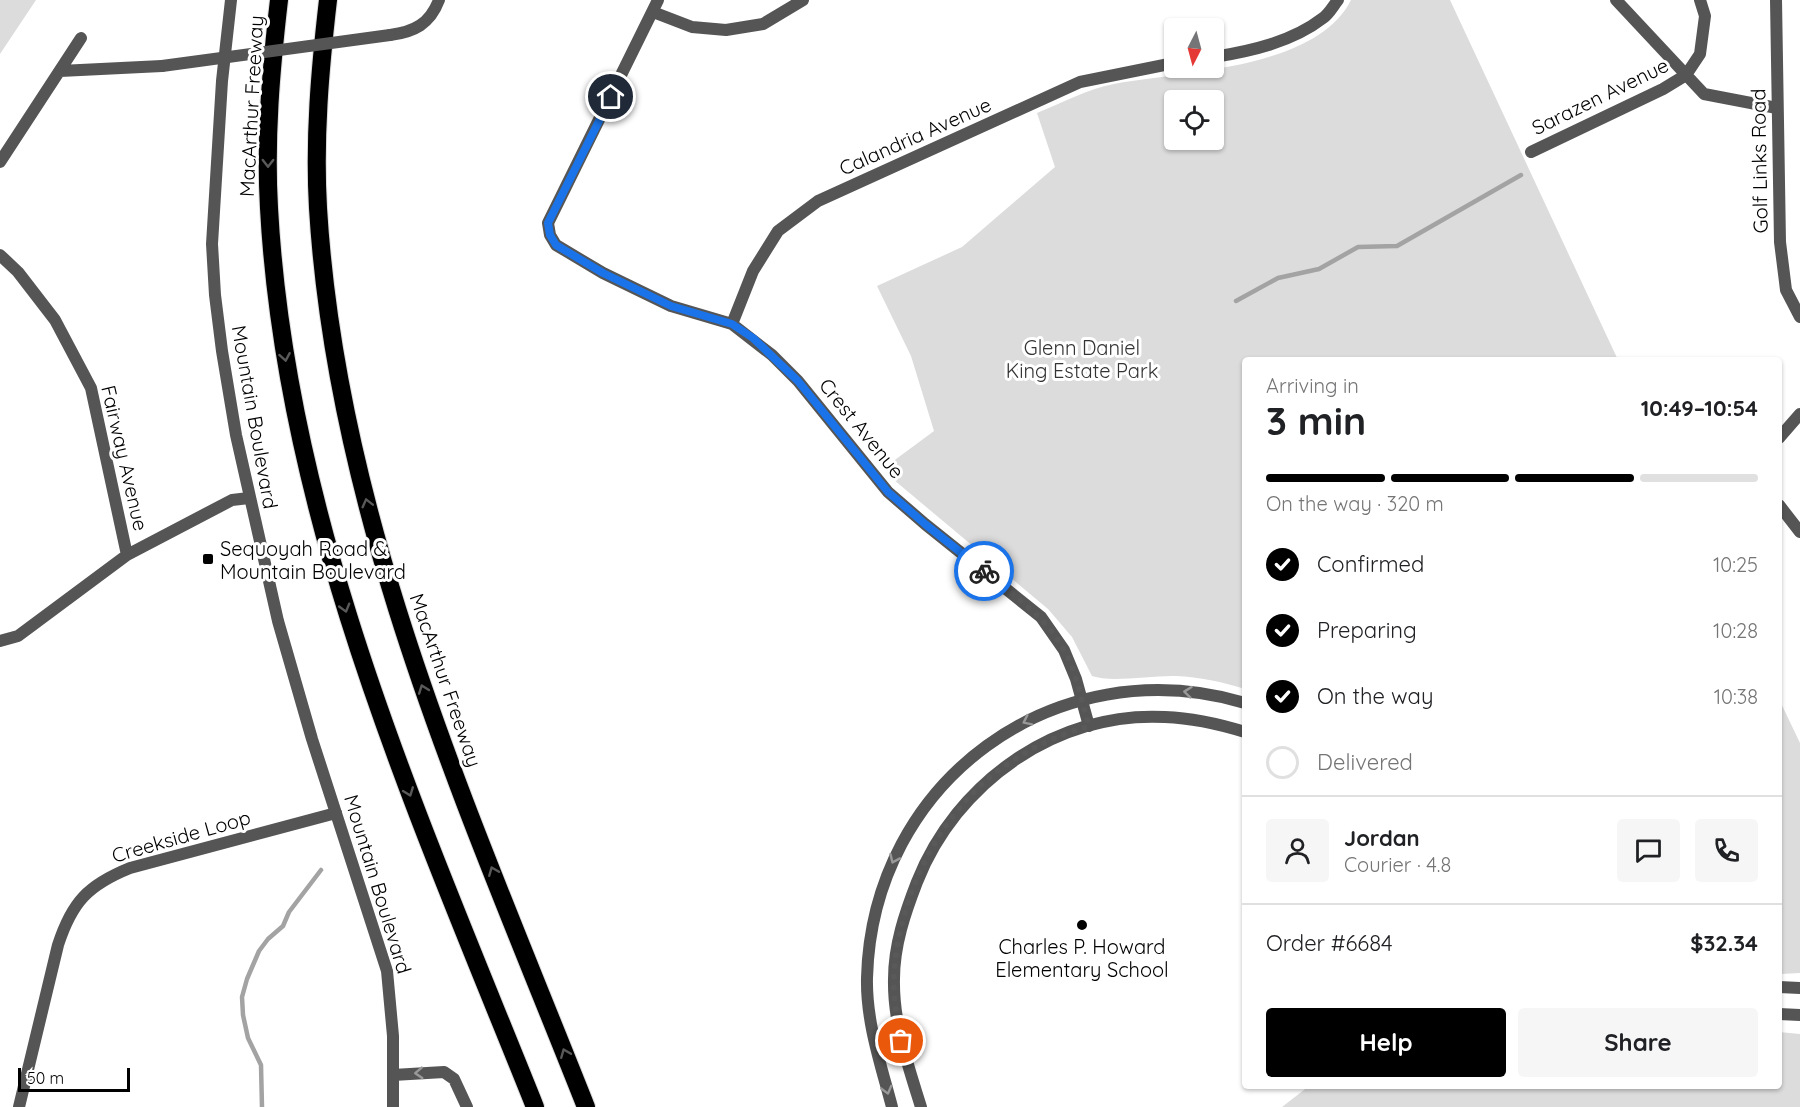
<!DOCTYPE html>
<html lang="en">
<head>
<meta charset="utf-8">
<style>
  :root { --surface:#fff; --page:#f6f6f6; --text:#202124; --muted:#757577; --line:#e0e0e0; --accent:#000 }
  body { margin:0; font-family:Quicksand,sans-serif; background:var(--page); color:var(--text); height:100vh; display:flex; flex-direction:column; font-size:22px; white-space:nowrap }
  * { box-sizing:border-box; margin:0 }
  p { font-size:20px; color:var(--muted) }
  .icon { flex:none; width:33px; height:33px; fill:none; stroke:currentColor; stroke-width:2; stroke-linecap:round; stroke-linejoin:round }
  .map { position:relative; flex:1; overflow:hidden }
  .sheet { position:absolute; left:1242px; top:357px; width:540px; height:732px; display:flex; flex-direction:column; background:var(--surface); border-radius:6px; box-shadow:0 2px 4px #0004 }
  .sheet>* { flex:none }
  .needle { width:39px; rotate:186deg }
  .tools { position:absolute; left:1164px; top:18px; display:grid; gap:12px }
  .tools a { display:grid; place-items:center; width:60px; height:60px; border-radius:6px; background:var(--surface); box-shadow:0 2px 4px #0004; font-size:30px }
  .scale { position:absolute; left:18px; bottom:15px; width:112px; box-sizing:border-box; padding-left:6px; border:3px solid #000; border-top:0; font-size:16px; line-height:21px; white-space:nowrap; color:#000; -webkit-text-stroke:4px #fff; paint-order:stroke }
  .pin { position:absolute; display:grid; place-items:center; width:51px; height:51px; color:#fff; margin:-26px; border:3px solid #fff; border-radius:50%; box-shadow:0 2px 6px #0007 }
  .courier { position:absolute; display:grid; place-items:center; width:60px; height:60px; margin:-30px; border:4px solid #1a73e8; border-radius:50%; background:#fff; color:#222; box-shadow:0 2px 8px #0007 }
  .head em { font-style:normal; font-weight:700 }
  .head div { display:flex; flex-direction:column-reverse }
  .head { display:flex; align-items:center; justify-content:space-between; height:102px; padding:0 24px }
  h1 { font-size:39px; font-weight:700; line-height:45px }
  .bar { display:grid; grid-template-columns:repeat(4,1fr); gap:9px 6px; align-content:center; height:72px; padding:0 24px }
  .bar i { height:8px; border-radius:4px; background:var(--line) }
  .bar .current { background:var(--accent) }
  .bar p { grid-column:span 4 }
  .line { display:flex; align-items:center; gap:15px; padding:0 24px; border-top:2px solid var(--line) }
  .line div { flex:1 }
  .round { display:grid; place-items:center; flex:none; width:63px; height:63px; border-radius:6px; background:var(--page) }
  ol { padding:0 24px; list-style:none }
  li { display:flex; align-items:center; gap:18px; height:66px }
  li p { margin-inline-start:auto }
  li .icon { padding:6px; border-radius:50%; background:var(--accent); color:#fff; stroke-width:4 }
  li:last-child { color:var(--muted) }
  li i { width:33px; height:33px; border:3px solid var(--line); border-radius:50% }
  .button { display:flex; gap:12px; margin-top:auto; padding:12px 24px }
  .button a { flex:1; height:69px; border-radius:6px; background:var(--accent); color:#fff; font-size:24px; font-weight:700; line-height:69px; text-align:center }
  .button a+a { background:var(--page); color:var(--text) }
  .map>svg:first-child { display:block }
</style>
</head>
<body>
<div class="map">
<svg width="1800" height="1107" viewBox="0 0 1800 1107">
  <rect width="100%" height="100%" fill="#fff"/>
  <!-- green -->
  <path fill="#dcdcdc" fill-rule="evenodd" d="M 0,0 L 36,0 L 0,54 Z
    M 1351,0 L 1450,0 L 1618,360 L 1245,360 L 1245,689 C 1223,682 1199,677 1176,676 C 1153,675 1111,683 1092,676 L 1072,637 L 1048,609 L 894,480 L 884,468 L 934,431 L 911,356 L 877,286 L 962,247 L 1055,167 L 1037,113 C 1062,103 1087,89 1114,84 C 1181,71 1316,70 1351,0 ZM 1214,100 L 1214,140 L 1174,140 L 1174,100 Z
    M 1779,699 L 1800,743 L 1800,973 L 1781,974 L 1779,973 Z
    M 1779,1032 L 1800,1034 L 1800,1107 L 1282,1107 L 1309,1086 L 1779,1086 Z"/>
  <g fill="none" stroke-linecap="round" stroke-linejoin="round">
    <!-- stream -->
    <path stroke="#a3a3a3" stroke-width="4.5" d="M 1236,301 L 1278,278 L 1319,269 L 1358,247 L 1397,246 L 1521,175
      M 262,1107 L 261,1065 L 248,1038 L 243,1015 L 242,997 L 247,979 L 259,951 L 268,939 L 283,926 L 289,912 L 321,870"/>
    <defs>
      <path id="motorway" d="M 279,0 C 271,69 265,138 269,208 C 286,524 419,817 535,1107
        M 328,0 C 320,69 314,138 318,208 C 337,524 471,816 586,1107"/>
    </defs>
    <!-- motorway casing -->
    <use href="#motorway" stroke="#dbdbdb" stroke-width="20"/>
    <!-- minor -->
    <path stroke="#555" stroke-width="12" d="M 658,0 L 548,223 L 550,235 L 556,245 L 603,273 L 671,306 L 732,324 L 772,355 L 798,381 L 888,492 L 925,524 L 1041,617 L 1064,650 L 1076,679 L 1089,726
      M 1616,0 L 1704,94 L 1777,108
      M 653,12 L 692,27 L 726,30 L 763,24 L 803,0
      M 390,35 C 414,32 430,24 439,0
      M 1214,57 C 1251,51 1292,42 1323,18 C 1329,14 1333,6 1338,0
      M 60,71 L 162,66
      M 1531,152 L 1663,89 L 1686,75 L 1700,54 L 1705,16 L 1700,0
      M 0,162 L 81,38
      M 0,255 L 18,272 L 55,320 L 91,388 L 127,555
      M 732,324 L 753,271 L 778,231 L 818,201 L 1080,82 L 1174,63
      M 1779,438 L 1800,414
      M 1779,505 L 1800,532
      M 0,641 L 18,636 L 127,555 L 232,500 L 249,498
      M 393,1075 L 444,1072 L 454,1079 L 467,1107
      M 19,1107 L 58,945 C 72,902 88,885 130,868 L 336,813"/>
    <!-- tertiary -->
    <path stroke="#555" stroke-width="12" d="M 231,0 L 222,81 L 212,244 L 215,295 L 222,351 L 236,435 L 278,621 L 312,739 L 387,971 L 393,1036 L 393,1107
      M 1776,0 L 1780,242 L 1786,290 L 1800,317
      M 1779,987 L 1800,988
      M 1779,1014 L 1800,1015
      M 892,1107 C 881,1065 866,1022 867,978 C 872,781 1056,647 1245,703
      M 921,1107 C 908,1065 893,1023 894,979 C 894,945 905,913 917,882 C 956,783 1056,711 1165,717 C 1192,718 1219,724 1245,732"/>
    <!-- motorway -->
    <use href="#motorway" stroke="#000" stroke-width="18"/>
    <!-- minor-bridge -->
    <path stroke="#555" stroke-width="12" d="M 162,66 L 390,35"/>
  </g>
  <!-- one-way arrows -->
  <defs><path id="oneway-chevron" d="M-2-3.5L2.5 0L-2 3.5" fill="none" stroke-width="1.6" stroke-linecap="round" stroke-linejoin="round" transform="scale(1.5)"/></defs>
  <g stroke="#595959">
    <use href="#oneway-chevron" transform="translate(268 163) rotate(90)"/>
    <use href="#oneway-chevron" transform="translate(285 357) rotate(80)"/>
    <use href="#oneway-chevron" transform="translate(367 503) rotate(-104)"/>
    <use href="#oneway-chevron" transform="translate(345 608) rotate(74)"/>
    <use href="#oneway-chevron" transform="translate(423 689) rotate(-110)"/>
    <use href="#oneway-chevron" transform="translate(409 792) rotate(69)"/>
    <use href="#oneway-chevron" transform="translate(493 871) rotate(-112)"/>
    <use href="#oneway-chevron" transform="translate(565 1053) rotate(-112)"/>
  </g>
  <g stroke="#999">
    <use href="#oneway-chevron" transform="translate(1188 692) rotate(-174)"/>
    <use href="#oneway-chevron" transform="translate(1027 721) rotate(154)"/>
    <use href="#oneway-chevron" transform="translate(894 859) rotate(114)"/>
    <use href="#oneway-chevron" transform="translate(419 1073) rotate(177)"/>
    <use href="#oneway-chevron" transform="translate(887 1090) rotate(75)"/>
  </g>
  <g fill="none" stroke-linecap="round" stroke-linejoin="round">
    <!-- done -->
    <path stroke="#595959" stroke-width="6" stroke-dasharray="0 10.8" d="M 901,1041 C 897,1020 893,998 894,977 C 898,897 939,811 1006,765 C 1032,747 1059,735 1089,726 C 1081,701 1077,672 1064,650 C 1045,616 1013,595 984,571"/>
    <!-- route -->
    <path stroke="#1a73e8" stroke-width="8" d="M 611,97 L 548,223 L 550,235 L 556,245 L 603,273 L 671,306 L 732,324 L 753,338 L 798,381 L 888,492 L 925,524 L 984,571"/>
  </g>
  <!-- markers -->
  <g fill="#000" stroke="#fff" stroke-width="2">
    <rect x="202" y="553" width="12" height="12" rx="3"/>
    <circle cx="1082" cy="925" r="6"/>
  </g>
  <g text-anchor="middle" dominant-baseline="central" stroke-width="6" stroke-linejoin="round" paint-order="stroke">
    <!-- street labels -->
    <g font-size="20" fill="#000" stroke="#fff">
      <text transform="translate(1600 96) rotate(-26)">Sarazen Avenue</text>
      <text transform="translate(251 106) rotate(-87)">MacArthur Freeway</text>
      <text transform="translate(915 136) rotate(-24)">Calandria Avenue</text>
      <text transform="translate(1759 161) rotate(-91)">Golf Links Road</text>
      <text transform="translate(255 417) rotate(80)">Mountain Boulevard</text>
      <text transform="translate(862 428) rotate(51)">Crest Avenue</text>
      <text transform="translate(125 458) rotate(77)">Fairway Avenue</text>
      <text transform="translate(446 680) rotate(71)">MacArthur Freeway</text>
      <text transform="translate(181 836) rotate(-16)">Creekside Loop</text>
      <text transform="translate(378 884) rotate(73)">Mountain Boulevard</text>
    </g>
    <!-- park labels -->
    <g font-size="20" fill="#333" stroke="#fff">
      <text x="1082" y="347">Glenn Daniel<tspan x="1082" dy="23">King Estate Park</tspan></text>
    </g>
    <!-- poi labels -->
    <g font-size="20" fill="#000" stroke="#fff" text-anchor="start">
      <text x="220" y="548">Sequoyah Road &amp;<tspan x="220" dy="23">Mountain Boulevard</tspan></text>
      <text x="1082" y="946" text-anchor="middle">Charles P. Howard<tspan x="1082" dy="23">Elementary School</tspan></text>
    </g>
  </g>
</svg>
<div class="tools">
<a><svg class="needle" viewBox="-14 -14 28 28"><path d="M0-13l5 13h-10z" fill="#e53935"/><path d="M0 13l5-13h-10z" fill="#757577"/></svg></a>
<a><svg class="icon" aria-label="locate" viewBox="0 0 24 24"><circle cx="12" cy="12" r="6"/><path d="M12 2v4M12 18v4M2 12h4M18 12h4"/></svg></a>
</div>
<div class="scale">50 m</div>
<div class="pin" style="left:901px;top:1041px;background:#ea580c"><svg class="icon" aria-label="bag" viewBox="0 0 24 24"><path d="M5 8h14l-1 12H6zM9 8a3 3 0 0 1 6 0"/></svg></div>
<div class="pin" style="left:611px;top:97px;background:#1f2937"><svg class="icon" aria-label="home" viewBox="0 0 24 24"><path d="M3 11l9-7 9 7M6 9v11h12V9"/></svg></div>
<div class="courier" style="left:984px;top:571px"><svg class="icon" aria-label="bike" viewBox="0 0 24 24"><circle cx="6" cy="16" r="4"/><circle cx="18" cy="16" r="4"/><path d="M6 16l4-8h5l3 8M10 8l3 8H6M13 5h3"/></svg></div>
<section class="sheet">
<div class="head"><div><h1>3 min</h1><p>Arriving in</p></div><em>10:49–10:54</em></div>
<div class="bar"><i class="current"></i><i class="current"></i><i class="current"></i><i></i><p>On the way · 320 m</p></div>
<ol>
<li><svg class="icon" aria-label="check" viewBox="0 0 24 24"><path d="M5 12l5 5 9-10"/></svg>Confirmed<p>10:25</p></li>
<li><svg class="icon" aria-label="check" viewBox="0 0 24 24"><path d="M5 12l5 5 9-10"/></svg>Preparing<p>10:28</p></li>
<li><svg class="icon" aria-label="check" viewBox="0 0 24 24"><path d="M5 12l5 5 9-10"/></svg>On the way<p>10:38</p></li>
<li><i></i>Delivered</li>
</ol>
<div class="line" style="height:108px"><a class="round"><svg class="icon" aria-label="person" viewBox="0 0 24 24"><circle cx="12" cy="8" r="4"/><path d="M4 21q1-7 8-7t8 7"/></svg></a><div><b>Jordan</b><p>Courier · 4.8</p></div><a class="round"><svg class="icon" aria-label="chat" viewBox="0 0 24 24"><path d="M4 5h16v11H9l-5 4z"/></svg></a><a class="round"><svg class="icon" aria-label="phone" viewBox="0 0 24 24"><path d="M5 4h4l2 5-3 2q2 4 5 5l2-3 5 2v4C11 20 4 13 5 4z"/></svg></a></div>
<div class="line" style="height:78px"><div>Order #6684</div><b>$32.34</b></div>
<div class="button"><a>Help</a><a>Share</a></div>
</section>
</div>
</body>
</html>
